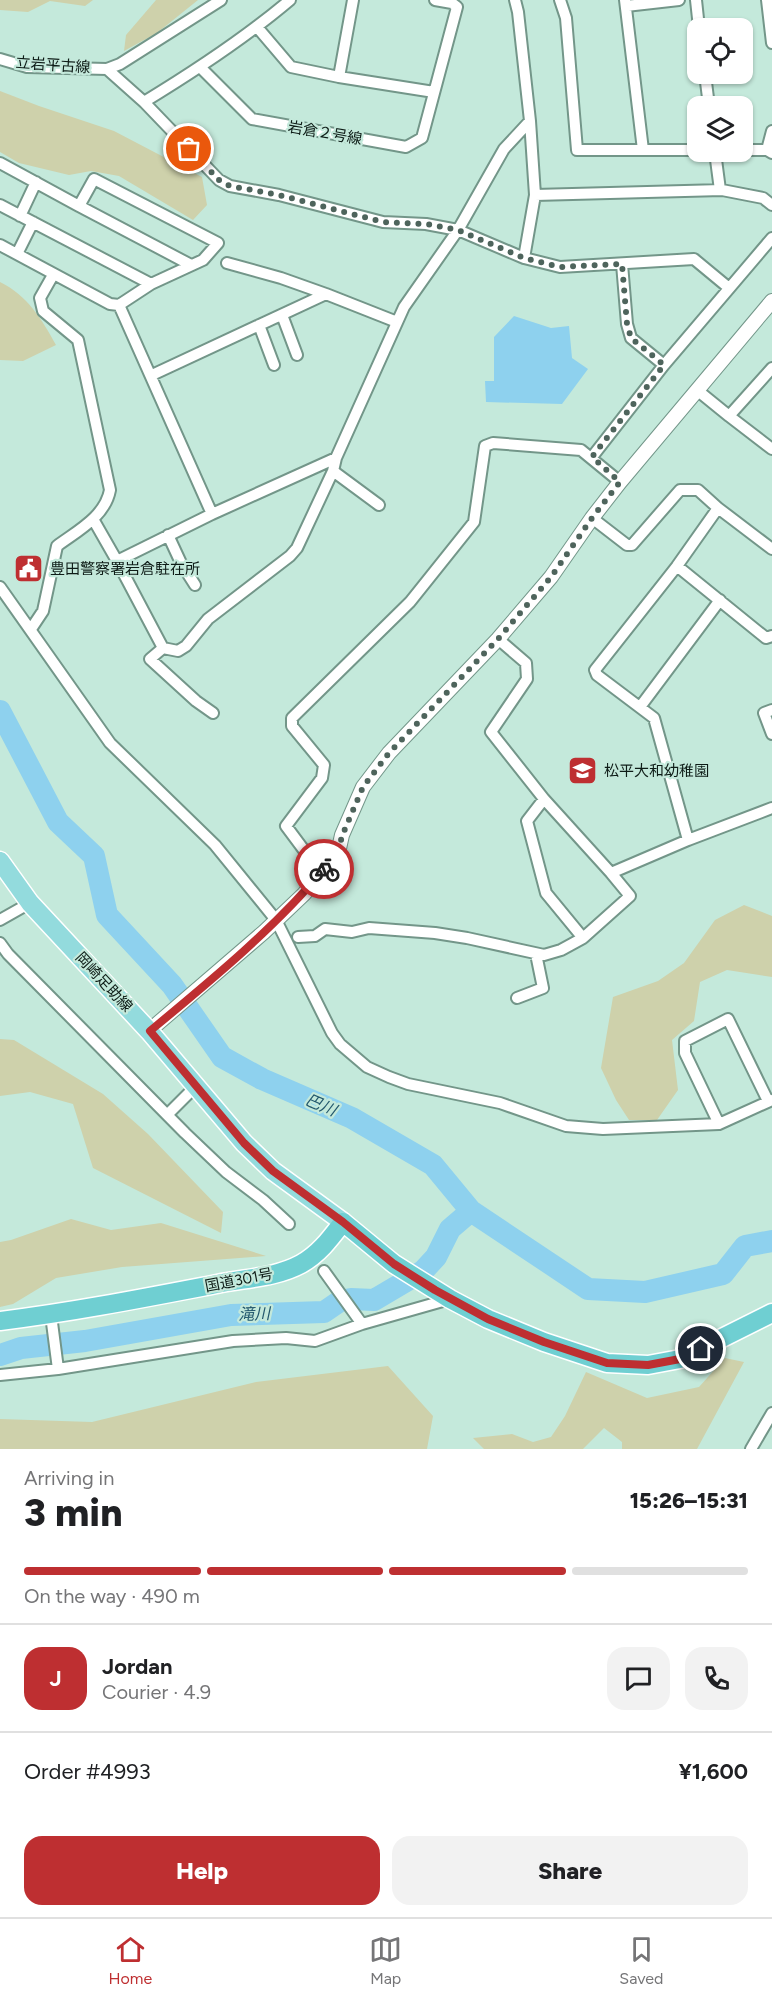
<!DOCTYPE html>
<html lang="en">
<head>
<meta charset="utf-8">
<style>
  :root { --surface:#fff; --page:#f2f2f2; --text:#202124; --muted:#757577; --line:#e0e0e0; --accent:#be2f31 }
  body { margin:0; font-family:Figtree,"Noto Sans JP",sans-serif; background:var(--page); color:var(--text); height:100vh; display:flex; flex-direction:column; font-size:22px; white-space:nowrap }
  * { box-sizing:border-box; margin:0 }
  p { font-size:20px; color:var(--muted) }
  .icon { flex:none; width:33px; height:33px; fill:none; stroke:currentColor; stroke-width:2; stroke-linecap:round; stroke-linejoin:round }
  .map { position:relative; height:1449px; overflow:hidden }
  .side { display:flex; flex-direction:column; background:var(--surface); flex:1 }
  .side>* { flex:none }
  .fabs { position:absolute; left:687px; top:18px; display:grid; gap:12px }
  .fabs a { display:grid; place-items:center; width:66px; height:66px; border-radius:12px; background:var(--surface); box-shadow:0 2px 4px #0004; font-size:30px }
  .pin { position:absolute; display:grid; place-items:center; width:51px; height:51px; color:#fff; margin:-26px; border:3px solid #fff; border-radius:50%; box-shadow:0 2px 6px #0007 }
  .courier { position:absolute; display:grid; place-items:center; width:60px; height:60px; margin:-30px; border:4px solid #be2f31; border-radius:50%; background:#fff; color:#222; box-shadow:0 2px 8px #0007 }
  .head em { font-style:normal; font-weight:800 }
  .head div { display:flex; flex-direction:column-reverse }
  .head { display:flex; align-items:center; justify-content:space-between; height:102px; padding:0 24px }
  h1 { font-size:39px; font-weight:800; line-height:45px }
  .bar { display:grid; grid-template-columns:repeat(4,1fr); gap:9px 6px; align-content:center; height:72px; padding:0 24px }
  .bar i { height:8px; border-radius:4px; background:var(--line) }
  .bar .active { background:var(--accent) }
  .bar p { grid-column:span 4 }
  .line { display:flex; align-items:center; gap:15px; padding:0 24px; border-top:2px solid var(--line) }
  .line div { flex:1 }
  .round { display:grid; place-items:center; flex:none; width:63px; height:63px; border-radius:18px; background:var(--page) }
  .primary-button { display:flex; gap:12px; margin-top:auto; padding:12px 24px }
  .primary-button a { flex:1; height:69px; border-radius:18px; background:var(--accent); color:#fff; font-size:24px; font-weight:800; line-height:69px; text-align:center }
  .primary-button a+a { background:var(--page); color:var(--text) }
  .tab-bar { display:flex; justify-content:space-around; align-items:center; height:84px; border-top:2px solid var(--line); background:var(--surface); font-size:16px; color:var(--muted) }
  .tab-bar a { display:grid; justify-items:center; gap:3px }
  .tab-bar .active { color:var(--accent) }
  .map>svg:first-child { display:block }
</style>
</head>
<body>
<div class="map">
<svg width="772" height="1449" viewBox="0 0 772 1449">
  <rect width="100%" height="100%" fill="#c4e9db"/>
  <!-- green -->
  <path fill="#ced1ab" d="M 0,0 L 93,0 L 85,6 L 50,1 L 28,12 L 0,10 Z
    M 156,0 L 198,0 L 157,33 L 124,51 L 126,35 Z
    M 0,91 L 39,106 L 114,131 L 202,177 L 207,205 L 193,220 L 119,176 L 91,171 L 69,175 L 19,163 L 0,152 Z
    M 0,282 C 28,296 41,318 56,345 L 23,361 L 0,360 Z
    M 744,905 L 772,916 L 772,977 L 727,970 L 700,982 L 694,1021 L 672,1040 L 678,1090 L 657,1120 L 629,1120 L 616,1100 L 601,1068 L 613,997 L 658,981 L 684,963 L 715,920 Z
    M 0,1039 L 14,1040 L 103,1094 L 148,1134 L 223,1212 L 221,1233 L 93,1168 L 73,1104 L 30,1092 L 0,1096 Z
    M 71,1219 L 111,1230 L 161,1223 L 266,1256 L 122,1267 L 56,1278 L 13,1304 L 0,1307 L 0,1242 L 11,1240 Z
    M 725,1358 L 744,1362 L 697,1449 L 622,1449 L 622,1442 L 604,1428 L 583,1449 L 484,1449 L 473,1438 L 512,1434 L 533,1442 L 551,1437 L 565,1416 L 586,1372 L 647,1398 L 699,1387 Z
    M 388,1366 L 433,1416 L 427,1449 L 0,1449 L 0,1419 L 92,1422 L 256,1382 Z"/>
  <!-- water -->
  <path fill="#8ed1ee" d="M 514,316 L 551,328 L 569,326 L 572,358 L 588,369 L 562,404 L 486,402 L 485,381 L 494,381 L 494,337 Z"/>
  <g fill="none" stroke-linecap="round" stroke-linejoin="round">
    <!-- river -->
    <path stroke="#8ed1ee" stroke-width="22" d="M 0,711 L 58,822 L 94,856 L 107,915 L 172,985 L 222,1057 L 262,1079 L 352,1118 L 433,1165 L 471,1211 L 588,1289 L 645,1292 L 723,1274 L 745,1246 L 772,1241
      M 0,1355 L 21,1348 L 85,1341 L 231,1315 L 324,1312 L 340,1301 L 351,1299 L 374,1300 L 423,1271 L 436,1257 L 450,1229 L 471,1211"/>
    <defs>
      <path id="minor" d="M 515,0 L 518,12 L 530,121 L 535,195 L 524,258
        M 560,0 L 566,18 L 577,150 L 698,150
        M 625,0 L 643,150
        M 696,0 L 699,28
        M 767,0 L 772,43
        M 626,6 L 679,0
        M 257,27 L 291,67 L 339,77 L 434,92
        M 0,59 L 27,67 L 107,69 L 120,64 L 221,0
        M 200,67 L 252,119 L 406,147 L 422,138 L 457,7 L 452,3 L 435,0
        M 107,69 L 144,102 L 219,180 L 230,186 L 279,195 L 383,222 L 426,224 L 458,230 L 524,258 L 560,267 L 694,259 L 729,288
        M 705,74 L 709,106
        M 339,77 L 353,0
        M 144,102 C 195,71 244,39 290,0
        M 742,150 L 767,150 L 772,153
        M 767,150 L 772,131
        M 715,152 L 720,190
        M 0,163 L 79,206 L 94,179 L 218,243 L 203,260 L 151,284 L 119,305 L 110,304 L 0,245
        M 535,195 L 722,190 L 763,198 L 772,205
        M 0,205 L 151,284
        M 79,206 L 191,265
        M 20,216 L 36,182
        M 17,254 L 33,222
        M 227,263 L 281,278 L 326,294
        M 622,264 L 627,324 L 631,338 L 664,365
        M 119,305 L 212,514
        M 282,315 L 297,355
        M 259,325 L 274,365
        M 772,368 L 729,416 L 772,449
        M 152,375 L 326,294 L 397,322
        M 697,390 L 729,416
        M 592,457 L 664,365 L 772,238
        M 333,471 L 379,505
        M 592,518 L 627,545 L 632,545 L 680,490 L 698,490 L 719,509
        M 93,519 L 117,561 L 212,514 L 336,458 L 404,307 L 458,230 L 504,149 L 530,121
        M 168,535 L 181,563 L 195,585
        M 117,561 L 163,648 L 150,659 L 196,701 L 213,713
        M 677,566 L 766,638 L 772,636
        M 0,587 L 110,743 L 215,845 L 276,920 L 332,1033 L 340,1044 L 367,1067 L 389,1077 L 408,1084 L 500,1103 L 566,1126 L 603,1129 L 719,1124 L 772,1100
        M 31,629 L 43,611 L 57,546 C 77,531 105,517 110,490 L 78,340 L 43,311 L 40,298 L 53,275
        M 498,639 L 526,663 L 527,679 L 491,732 L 544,799 L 611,873 L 630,896 L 583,938 L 546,893 L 527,821 L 544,799
        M 163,648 L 178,651 L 186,646 L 208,619 L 290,556 L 297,548 L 333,471 L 336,458
        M 640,707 L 720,600
        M 772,710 L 764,713 L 772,734
        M 688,840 L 654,718 L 597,675 L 595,670 L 677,566 L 718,508 L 772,549
        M 321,873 L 286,826 L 322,778 L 324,765 L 292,726 L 292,718 L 410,602 L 474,522 L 485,446 L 493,443 L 581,450 L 620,482
        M 611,873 L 688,840 L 772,808
        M 0,920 L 30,903
        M 298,937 L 315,936 L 325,929 L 352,932 L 369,928 L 435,933 L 467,938 L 544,955 L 561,950 L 583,938
        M 0,943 L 8,954 L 185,1133 L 226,1172 L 263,1200 L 289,1224
        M 517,998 L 543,988 L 536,954
        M 168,1114 L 196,1086
        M 719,1124 L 685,1053 L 685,1041 L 728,1019 L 768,1101
        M 324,1271 L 362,1324
        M 51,1315 L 58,1369
        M 0,1375 L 58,1369 L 233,1341 L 286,1338 L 315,1341 L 362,1324 L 450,1299
        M 751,1449 L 772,1413"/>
      <path id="tertiary" d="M 149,1031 L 264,932 L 304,894 L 338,853 L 342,835 L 363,787 L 389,753 L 498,639 L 551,577 L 592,518 L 620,482 L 772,301"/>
      <path id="primary" d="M 0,861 L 30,903 L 149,1031 L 244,1143 L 273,1171 L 343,1222"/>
      <path id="trunk" d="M 0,1321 C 73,1312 144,1298 217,1284 C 245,1278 275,1278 301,1264 C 319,1254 330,1239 343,1222 L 394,1264 L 450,1299 L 488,1319 L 544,1342 L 607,1363 L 648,1365 L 680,1359 L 772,1313"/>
    </defs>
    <!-- minor casing -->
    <use href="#minor" stroke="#739689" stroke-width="14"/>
    <!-- tertiary casing -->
    <use href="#tertiary" stroke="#739689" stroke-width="16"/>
    <!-- primary casing -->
    <use href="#primary" stroke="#fff" stroke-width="21"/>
    <!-- trunk casing -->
    <use href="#trunk" stroke="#fff" stroke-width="21"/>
    <!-- minor -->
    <use href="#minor" stroke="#fff" stroke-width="10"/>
    <!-- tertiary -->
    <use href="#tertiary" stroke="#fff" stroke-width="14"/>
    <!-- primary -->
    <use href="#primary" stroke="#93dbdd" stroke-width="18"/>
    <!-- trunk -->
    <use href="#trunk" stroke="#6fcfd2" stroke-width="18"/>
  </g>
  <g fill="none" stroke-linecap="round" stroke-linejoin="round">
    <!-- done -->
    <path stroke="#4e645c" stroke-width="6" stroke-dasharray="0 10.8" d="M 189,149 L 219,180 L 230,186 L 279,195 L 383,222 L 426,224 L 458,230 L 524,258 L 560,267 L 622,264 L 627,324 L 631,338 L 664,365 L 592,457 L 620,482 L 592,518 L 551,577 L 498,639 L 389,753 L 363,787 L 342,836 L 338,853 L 324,869"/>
    <!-- route -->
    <path stroke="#be2f31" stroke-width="8" d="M 324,869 C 275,928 209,982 150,1031 L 244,1143 L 273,1171 L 343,1222 L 394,1264 L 435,1290 L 488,1319 L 544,1342 L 607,1363 L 648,1365 L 680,1359 L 701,1349"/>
  </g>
  <!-- icons -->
  <defs>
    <symbol id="civic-square" viewBox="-11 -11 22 22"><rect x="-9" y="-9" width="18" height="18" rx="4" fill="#be2f31" stroke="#c4e9db"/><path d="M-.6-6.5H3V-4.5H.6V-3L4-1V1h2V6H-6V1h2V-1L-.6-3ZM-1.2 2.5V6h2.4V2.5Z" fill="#fff"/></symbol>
    <symbol id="school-square" viewBox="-11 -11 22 22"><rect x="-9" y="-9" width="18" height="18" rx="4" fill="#be2f31" stroke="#c4e9db"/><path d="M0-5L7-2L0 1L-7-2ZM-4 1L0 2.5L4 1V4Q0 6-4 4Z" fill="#fff"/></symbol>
  </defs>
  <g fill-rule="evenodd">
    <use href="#civic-square" x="12" y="552" width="33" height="33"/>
    <use href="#school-square" x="566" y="754" width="33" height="33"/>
  </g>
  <g text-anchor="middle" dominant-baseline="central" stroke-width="4.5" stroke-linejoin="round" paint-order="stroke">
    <!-- street labels -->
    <g font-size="15" fill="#0e1c17" stroke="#c4e9db">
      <text transform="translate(53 65) rotate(4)">立岩平古線</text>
      <text transform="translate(325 133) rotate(10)">岩倉２号線</text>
      <text transform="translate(104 982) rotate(47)">岡崎足助線</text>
      <text transform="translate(239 1280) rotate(-11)">国道301号</text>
    </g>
    <!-- poi labels -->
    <g font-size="15" fill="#0e1c17" stroke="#c4e9db" text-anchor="start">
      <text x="50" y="569">豊田警察署岩倉駐在所</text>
      <text x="604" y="771">松平大和幼稚園</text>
    </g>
    <!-- water labels -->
    <g font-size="16" font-style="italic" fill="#23586d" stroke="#c4e9db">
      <text transform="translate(321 1105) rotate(23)">巴川</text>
      <text transform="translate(254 1314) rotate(-2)">滝川</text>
    </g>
  </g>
</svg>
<div class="fabs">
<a><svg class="icon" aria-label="locate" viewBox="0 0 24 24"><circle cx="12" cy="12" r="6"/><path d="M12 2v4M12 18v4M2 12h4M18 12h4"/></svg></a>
<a><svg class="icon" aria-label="layers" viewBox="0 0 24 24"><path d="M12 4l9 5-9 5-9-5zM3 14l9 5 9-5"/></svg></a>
</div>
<div class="pin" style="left:189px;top:149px;background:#ea580c"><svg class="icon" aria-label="bag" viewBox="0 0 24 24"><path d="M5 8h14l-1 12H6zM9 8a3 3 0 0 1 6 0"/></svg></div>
<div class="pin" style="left:701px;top:1349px;background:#1f2937"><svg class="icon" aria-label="home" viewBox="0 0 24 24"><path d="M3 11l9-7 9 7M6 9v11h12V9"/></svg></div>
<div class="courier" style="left:324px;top:869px"><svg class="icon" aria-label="bike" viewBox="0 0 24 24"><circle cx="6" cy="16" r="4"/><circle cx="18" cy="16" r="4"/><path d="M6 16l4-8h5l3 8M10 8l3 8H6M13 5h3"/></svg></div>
</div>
<section class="side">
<div class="head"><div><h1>3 min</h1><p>Arriving in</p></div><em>15:26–15:31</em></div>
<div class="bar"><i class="active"></i><i class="active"></i><i class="active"></i><i></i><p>On the way · 490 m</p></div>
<div class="line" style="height:108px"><b class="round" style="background:var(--accent);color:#fff">J</b><div><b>Jordan</b><p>Courier · 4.9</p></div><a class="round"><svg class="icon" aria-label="chat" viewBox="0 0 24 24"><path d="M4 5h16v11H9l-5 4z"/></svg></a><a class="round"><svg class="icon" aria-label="phone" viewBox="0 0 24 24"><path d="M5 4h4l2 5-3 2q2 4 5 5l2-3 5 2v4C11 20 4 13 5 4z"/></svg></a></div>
<div class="line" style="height:78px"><div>Order #4993</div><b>¥1,600</b></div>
<div class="primary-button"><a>Help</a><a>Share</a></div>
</section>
<nav class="tab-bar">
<a class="active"><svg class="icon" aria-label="home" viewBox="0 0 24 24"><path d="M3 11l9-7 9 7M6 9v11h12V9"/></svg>Home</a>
<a><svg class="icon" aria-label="map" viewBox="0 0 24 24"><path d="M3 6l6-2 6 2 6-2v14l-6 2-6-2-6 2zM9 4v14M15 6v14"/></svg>Map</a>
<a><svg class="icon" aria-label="saved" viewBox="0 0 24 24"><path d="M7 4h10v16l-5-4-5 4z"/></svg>Saved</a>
</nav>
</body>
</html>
